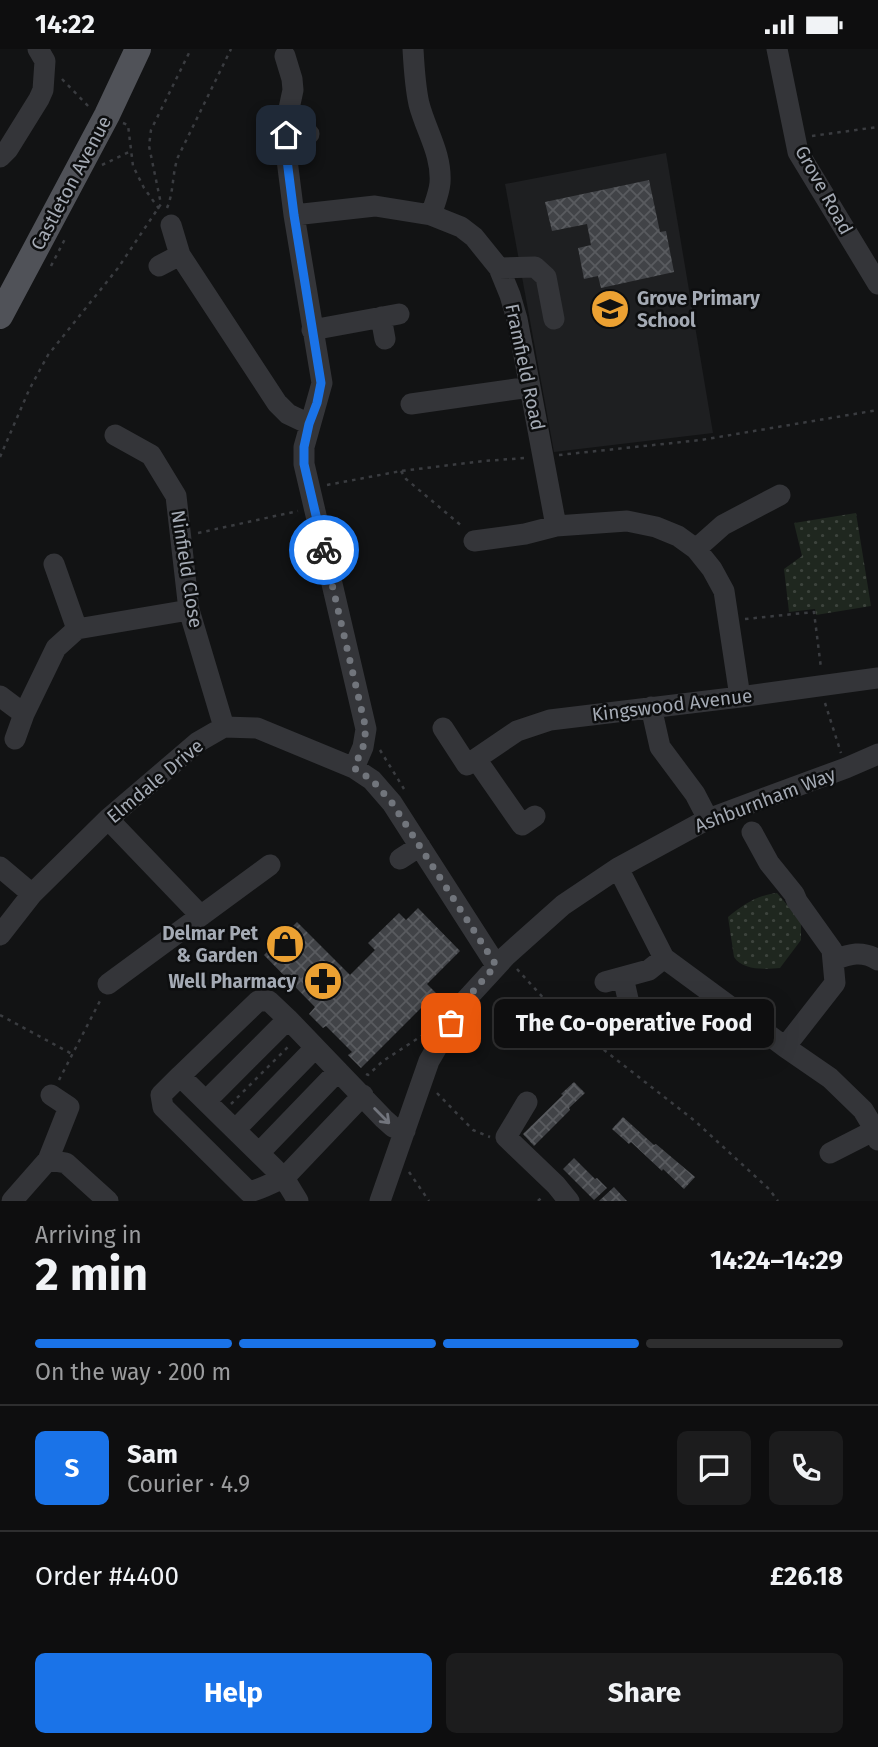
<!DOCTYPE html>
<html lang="en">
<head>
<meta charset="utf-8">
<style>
  :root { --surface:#0e0e0f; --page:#1c1c1d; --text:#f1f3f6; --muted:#9b9c9e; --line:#2e2e2f; --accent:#1a73e8 }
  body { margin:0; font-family:"Fira Sans",sans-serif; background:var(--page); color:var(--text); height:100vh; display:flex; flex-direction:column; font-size:26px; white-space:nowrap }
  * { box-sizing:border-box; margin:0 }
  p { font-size:23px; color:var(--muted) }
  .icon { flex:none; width:38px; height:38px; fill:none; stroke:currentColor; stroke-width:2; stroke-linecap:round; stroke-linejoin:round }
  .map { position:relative; height:1152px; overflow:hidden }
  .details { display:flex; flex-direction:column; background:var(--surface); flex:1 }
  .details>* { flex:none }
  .pin { position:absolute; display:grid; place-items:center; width:60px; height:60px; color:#fff; margin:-30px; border-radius:14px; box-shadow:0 4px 10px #0006 }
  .courier { position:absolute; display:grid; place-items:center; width:70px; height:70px; margin:-35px; border:5px solid #1a73e8; border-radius:50%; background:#fff; color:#222; box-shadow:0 2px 9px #0007 }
  .bubble { position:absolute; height:49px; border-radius:10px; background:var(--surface); box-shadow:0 7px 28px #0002,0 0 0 2px var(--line); font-size:23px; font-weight:700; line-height:49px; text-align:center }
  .headline em { font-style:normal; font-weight:700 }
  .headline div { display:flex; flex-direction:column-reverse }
  .headline { display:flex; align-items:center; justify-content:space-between; height:119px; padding:0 35px }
  h1 { font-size:46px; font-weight:700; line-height:52px }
  .bar { display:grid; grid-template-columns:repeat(4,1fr); gap:10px 7px; align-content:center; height:84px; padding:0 35px }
  .bar i { height:9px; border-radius:5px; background:var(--line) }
  .bar .on { background:var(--accent) }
  .bar p { grid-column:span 4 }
  .line { display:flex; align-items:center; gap:18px; padding:0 35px; border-top:2px solid var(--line) }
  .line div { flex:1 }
  .round { display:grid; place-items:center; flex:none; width:74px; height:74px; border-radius:10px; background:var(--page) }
  .button { display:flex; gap:14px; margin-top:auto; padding:14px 35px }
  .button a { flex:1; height:80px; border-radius:10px; background:var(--accent); color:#fff; font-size:28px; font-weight:700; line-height:80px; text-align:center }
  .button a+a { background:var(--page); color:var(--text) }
  .status { display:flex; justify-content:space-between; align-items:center; height:49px; padding:0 35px; background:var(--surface); direction:ltr }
  .status svg { height:19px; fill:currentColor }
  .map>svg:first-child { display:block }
</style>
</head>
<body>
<div class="status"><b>14:22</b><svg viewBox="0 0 49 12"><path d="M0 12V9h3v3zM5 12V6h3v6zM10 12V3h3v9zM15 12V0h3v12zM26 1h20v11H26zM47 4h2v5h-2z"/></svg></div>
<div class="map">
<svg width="878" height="1152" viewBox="0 0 878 1152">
  <defs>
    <pattern id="park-dots" width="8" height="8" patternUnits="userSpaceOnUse" patternTransform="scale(1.75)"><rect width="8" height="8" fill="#1f271f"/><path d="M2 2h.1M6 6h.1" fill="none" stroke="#3d443d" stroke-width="1.8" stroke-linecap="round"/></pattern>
    <pattern id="building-cross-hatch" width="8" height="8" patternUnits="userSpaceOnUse" patternTransform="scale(1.75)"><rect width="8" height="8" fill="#414347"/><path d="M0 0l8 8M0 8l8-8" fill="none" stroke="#595b5f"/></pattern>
  </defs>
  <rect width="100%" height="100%" fill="#121314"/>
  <!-- built -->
  <path fill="#1e1f21" d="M 666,104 L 713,384 L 554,403 L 505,135 Z"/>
  <!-- park -->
  <path fill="url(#park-dots)" d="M 856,464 L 871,557 L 816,566 L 815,560 L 789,563 L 784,520 L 802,507 L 794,474 Z
    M 777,844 L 801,872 L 801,891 L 780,919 C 766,920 743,922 734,908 L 728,868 C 743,856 757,846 777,844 Z"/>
  <!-- building -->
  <path fill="url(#building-cross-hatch)" d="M 649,131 L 660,183 L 666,182 L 674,223 L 601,239 L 598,227 L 584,230 L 578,199 L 591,196 L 587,175 L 552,182 L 545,153 Z
    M 418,859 L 460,902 L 427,935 L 436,944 L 361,1019 L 348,1006 L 352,1003 L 326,977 L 323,979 L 309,965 L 315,958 L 264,906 L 297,873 L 350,926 L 375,901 L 368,894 L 399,864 L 406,871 Z
    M 574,1033 L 585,1044 L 569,1059 L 570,1061 L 534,1097 L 523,1085 L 563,1046 L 561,1045 Z
    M 623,1068 L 654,1096 L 656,1095 L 695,1128 L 684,1140 L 663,1120 L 662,1122 L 631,1093 L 629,1095 L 612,1080 Z
    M 574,1109 L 595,1130 L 597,1129 L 607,1139 L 594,1151 L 563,1120 Z
    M 614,1138 L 627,1152 L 599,1152 Z"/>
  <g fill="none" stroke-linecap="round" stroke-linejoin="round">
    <!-- path -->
    <path stroke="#3a3c40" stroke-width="2.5" stroke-dasharray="3.5 5" stroke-linecap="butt" d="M 62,30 L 89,58
      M 123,74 L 128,76 L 133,117 L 144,139 L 162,164
      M 812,87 L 878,78
      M 102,116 L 131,102
      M 167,159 C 174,143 172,124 178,108 L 231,0
      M 51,217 L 65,190
      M 559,406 L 701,391 L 878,361
      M 0,408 L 29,341 L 48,306 L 118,219 L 161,155 L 149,97 L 151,81 L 191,0
      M 401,422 L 406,430 L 463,478
      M 327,436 L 401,422 L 484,412 L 525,409
      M 198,484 L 298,462
      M 745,570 L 814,563 L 821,619
      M 825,654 L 841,704
      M 380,701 L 404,740
      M 517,920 L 558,965 L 695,1072 L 769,1140 L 778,1152
      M 0,966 L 72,1005
      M 366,1025 L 368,1026 L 383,1012 L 423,986
      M 59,1031 L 101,950
      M 437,1044 L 473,1081 L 490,1088
      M 231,1055 L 291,995
      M 409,1123 L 429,1152
      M 538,1152 L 543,1147"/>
    <!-- minor -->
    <path stroke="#343539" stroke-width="21" d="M 413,0 C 414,18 415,37 419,55 C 426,82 442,105 440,134 C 439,145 434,156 431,166
      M 777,0 L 798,103 L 878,235
      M 285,7 L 292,30 L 293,41 L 287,69 L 286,103 L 294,166 L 322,334 L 304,398 L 304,415 L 366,680 L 363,698 L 354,719
      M 286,86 L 309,85
      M 0,108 L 8,100 L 39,50 L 43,41 L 45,12 L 38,0
      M 294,166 L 375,157 L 431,166 L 461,178 L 474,188 L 499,219 L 510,246 L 517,270 L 530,338 L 556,477
      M 171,176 L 180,206 L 277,354 L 288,365 L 309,375
      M 159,217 L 180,206
      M 499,219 L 535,218 L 546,228 L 554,270
      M 381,268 L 385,290
      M 312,281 L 399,265
      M 411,355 L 530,338
      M 115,386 L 151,406 L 176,447 L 189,561 L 224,678
      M 474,492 L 525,485 L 556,477 L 627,472 L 656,478 L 678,487 L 696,500 L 712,520 L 724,542 L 740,648
      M 696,500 L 723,476 L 780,446
      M 54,515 L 77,580
      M 0,647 L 24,665
      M 651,658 L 660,698 L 695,745 L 708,770
      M 443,679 L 467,716 L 517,682 L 550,671 L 740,648 L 878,629
      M 15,690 L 24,665 L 56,599 L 77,580 L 189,561
      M 476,710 L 522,776 L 535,767
      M 108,770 L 201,867
      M 752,783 L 769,814 L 794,845 L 797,852 L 832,901 L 835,934 L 785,998
      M 400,810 L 420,797
      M 0,818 L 32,845
      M 618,819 L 664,909 L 785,998 L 830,1029 L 863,1061 L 875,1081 L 878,1091
      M 0,886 L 32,845 L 108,770 L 198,693 L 224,678 L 257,679 L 354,719 L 372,731 L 392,754 L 496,916
      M 833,911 C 850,905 862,901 878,911
      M 623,928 L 628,950
      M 605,933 L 649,921 L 664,909
      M 108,935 L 270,816
      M 180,1027 L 161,1046 L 163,1058 L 249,1143 C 262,1140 271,1134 284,1129 L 363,1046
      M 206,1052 L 288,970
      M 527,1053 L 506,1088 L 556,1136 L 569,1152
      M 235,1081 L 315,999
      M 259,1104 L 338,1022
      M 830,1104 L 875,1081
      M 48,1111 L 69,1058 L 51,1046
      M 12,1152 L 48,1111 L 66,1114 L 108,1152
      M 298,1152 L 284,1129 L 180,1027 L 258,952 L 269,952 L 288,970 L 384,1070 L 393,1078 L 405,1082
      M 380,1152 L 429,1012 L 462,955 L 506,907 L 563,856 L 618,819 L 708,770 L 846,719 L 878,705"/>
    <!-- major -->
    <path stroke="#505258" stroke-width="26" d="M 0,267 L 107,66 L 138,0"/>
  </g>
  <!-- one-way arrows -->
  <defs><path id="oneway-shaft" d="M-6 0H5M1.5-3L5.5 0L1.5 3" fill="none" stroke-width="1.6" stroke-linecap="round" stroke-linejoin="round" transform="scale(1.75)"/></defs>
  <use stroke="#72757d" href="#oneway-shaft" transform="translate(382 1067) rotate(45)"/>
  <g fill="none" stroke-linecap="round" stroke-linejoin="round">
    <!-- done -->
    <path stroke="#71757c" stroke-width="7" stroke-dasharray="0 12.6" d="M 324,501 L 366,680 L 363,698 L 354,719 L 372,731 L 392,754 L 496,916 L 462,955 L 451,974"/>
    <!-- route -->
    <path stroke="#1a73e8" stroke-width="9" d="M 286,86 L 286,103 L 294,166 L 321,334 L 317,354 L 309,375 L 304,398 L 304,415 L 324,501"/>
  </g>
  <!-- icons -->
  <defs>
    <symbol id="school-disc" viewBox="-11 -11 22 22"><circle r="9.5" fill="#eca132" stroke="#0d0e0f"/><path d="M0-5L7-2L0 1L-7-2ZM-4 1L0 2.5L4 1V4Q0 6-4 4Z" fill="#111"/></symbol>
    <symbol id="shop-disc" viewBox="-11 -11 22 22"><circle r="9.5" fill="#eca132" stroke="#0d0e0f"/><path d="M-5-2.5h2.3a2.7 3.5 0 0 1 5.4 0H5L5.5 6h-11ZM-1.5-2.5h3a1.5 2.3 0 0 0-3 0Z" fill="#111"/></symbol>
    <symbol id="pharmacy-disc" viewBox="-11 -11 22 22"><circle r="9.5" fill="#eca132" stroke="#0d0e0f"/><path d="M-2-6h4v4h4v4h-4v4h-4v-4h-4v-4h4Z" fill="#111"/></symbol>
  </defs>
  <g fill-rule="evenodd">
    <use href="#school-disc" x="588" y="238" width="44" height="44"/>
    <use href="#shop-disc" x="263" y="873" width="44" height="44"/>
    <use href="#pharmacy-disc" x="301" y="910" width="44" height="44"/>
  </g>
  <g text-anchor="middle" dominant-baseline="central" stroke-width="5" stroke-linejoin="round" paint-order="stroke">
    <!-- street labels -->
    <g font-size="19" fill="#a4aab4" stroke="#0d0e0f">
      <text transform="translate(71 134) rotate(-62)">Castleton Avenue</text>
      <text transform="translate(824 141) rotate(61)">Grove Road</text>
      <text transform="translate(525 318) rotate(78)">Framfield Road</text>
      <text transform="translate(187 520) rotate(81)">Ninfield Close</text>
      <text transform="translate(672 656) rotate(-7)">Kingswood Avenue</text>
      <text transform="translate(155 732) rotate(-40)">Elmdale Drive</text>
      <text transform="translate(765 751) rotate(-21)">Ashburnham Way</text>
    </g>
    <!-- poi labels -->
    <g font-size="19" font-weight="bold" fill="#a4aab4" stroke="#0d0e0f" text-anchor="end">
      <text x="637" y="249" text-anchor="start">Grove Primary<tspan x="637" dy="22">School</tspan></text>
      <text x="258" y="884">Delmar Pet<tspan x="258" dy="22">&amp; Garden</tspan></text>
      <text x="296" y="932">Well Pharmacy</text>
    </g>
  </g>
</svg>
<div class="pin" style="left:451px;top:974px;background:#ea580c"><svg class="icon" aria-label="bag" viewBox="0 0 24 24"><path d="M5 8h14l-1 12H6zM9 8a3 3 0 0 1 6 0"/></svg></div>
<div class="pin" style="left:286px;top:86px;background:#1f2937"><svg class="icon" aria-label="home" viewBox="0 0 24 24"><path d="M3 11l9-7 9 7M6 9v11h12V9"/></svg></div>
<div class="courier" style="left:324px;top:501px"><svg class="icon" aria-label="bike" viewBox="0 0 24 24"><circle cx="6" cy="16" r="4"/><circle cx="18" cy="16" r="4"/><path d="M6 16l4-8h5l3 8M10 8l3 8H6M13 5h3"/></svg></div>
<div class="bubble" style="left:494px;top:950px;width:280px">The Co-operative Food</div>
</div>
<section class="details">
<div class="headline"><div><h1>2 min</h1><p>Arriving in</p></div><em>14:24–14:29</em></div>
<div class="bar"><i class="on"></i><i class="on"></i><i class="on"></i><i></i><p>On the way · 200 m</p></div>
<div class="line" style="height:126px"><b class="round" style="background:var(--accent);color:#fff">S</b><div><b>Sam</b><p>Courier · 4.9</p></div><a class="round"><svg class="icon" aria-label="chat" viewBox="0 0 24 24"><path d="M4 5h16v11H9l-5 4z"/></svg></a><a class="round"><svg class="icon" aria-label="phone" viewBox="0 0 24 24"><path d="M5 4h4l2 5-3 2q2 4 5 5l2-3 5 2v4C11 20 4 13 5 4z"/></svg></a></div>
<div class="line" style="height:91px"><div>Order #4400</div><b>£26.18</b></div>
<div class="button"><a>Help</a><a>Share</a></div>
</section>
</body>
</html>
